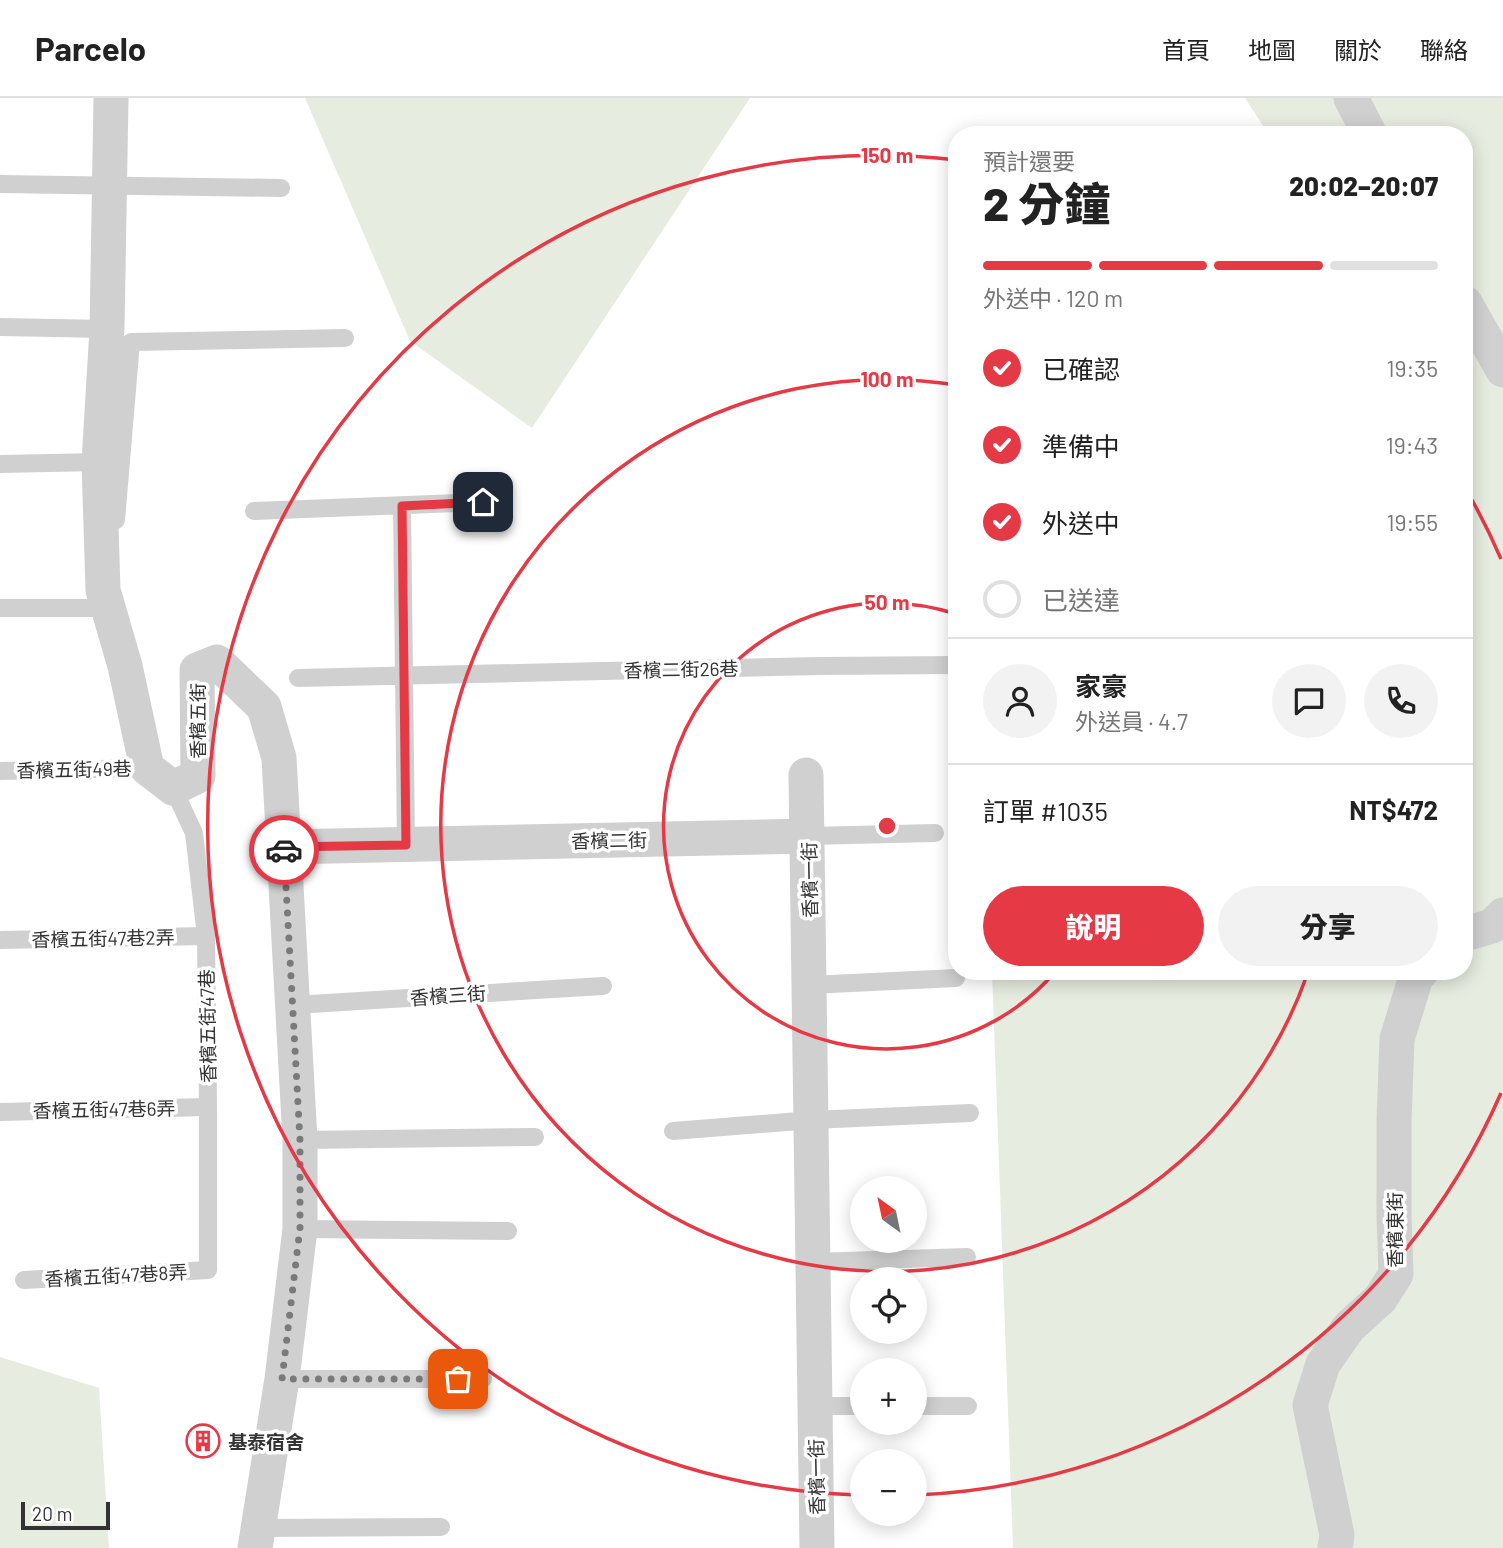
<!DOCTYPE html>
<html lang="zh-TW">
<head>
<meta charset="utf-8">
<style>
  :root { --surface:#fff; --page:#f2f2f2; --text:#222; --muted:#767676; --line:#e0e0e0; --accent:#e63946 }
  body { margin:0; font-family:Barlow,"Noto Sans TC",sans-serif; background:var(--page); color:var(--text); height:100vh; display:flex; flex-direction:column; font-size:26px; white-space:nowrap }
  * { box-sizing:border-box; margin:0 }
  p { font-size:23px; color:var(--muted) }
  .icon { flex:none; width:38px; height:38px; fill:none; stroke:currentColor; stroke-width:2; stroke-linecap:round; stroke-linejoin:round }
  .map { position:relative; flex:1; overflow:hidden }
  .side { position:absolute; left:948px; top:28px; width:525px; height:854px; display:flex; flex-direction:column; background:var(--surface); border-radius:28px; box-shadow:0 4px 18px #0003 }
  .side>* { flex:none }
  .needle { width:46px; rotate:327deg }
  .fabs { position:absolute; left:850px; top:1078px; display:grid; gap:14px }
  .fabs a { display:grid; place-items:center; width:77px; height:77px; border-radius:50%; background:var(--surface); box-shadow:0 4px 18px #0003; font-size:35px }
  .scale { position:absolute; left:21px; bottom:18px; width:89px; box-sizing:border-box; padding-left:7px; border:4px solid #333; border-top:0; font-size:19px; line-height:24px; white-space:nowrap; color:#333; -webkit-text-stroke:5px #fff; paint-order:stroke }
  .pin { position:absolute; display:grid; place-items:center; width:60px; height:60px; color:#fff; margin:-30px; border-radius:14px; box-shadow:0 4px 10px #0006 }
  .courier { position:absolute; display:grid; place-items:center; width:70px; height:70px; margin:-35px; border:5px solid #e63946; border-radius:50%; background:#fff; color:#222; box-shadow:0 2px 9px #0007 }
  .head em { font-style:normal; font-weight:800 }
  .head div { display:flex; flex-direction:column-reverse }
  .head { display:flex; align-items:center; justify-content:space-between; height:119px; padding:0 35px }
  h1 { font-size:46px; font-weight:800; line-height:52px }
  .bar { display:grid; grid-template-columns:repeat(4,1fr); gap:10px 7px; align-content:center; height:84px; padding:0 35px }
  .bar i { height:9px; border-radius:5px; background:var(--line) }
  .bar .on { background:var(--accent) }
  .bar p { grid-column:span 4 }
  .line { display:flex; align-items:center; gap:18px; padding:0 35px; border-top:2px solid var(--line) }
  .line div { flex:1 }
  .round { display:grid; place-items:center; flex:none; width:74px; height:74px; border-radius:37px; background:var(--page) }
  ol { padding:0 35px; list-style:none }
  li { display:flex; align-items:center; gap:21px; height:77px }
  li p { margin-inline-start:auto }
  li .icon { padding:7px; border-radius:50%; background:var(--accent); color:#fff; stroke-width:4 }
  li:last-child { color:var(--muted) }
  li i { width:38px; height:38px; border:4px solid var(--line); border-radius:50% }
  .cta { display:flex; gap:14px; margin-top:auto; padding:14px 35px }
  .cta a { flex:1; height:80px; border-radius:42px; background:var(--accent); color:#fff; font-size:28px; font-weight:800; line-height:80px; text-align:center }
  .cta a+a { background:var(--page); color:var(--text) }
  header { display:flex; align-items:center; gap:42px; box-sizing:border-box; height:98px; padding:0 35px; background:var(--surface); border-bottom:2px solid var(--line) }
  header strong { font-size:33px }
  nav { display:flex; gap:38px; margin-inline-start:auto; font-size:24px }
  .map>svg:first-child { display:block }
</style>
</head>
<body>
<header>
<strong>Parcelo</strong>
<nav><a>首頁</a><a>地圖</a><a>關於</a><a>聯絡</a></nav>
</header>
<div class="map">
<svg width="1503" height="1450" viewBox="0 0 1503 1450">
  <rect width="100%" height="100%" fill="#fff"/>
  <!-- green -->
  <path fill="#e6ecdf" d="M 305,0 L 750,0 L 532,330 L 410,243 Z
    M 1245,0 L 1503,0 L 1503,1450 L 1013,1450 L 992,873 L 1465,873 L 1465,37 L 1269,37 Z
    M 0,1259 L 99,1290 L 109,1450 L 0,1450 Z"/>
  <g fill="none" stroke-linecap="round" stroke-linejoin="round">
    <!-- service -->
    <path stroke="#d0d0d0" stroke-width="18" d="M 0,86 L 281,90
      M 0,229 L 107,231
      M 0,366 L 99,364
      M 402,408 L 406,747
      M 254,413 L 483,404
      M 116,422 L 131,244 L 345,240
      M 0,510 L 108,510 L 108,506
      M 298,580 L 820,568 L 957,567
      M 0,673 L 147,670
      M 808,738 L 935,735
      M 0,842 L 206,838
      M 810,887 L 956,880
      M 294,907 L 603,888
      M 0,1014 L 208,1009
      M 673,1033 L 812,1022 L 970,1015
      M 300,1042 L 535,1039
      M 300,1131 L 508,1133
      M 813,1164 L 967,1159
      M 24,1182 L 208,1172 L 208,1009 L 206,838 L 194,735 L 173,690
      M 282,1281 L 483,1281
      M 815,1308 L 863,1308
      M 915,1308 L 968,1308
      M 258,1430 L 441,1429"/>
    <!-- minor -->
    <path stroke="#d0d0d0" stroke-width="35" d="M 111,0 L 107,231 L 99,364 L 103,492 L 125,568 L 147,670 L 173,690 L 198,678 L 197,572 L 217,564 L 264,609 L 279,660 L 300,1042 L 300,1131 L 282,1281 L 255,1450
      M 1351,0 L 1370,37
      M 1465,205 L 1503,272
      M 806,677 L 817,1450
      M 284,749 L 808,738
      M 1465,836 L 1492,828 L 1503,817
      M 1335,1450 L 1337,1437 L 1310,1307 L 1323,1266 L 1349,1229 L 1380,1201 L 1396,1176 L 1394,1117 L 1394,1023 L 1397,941 L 1416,879 L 1422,873"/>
  </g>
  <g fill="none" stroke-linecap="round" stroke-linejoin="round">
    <!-- done -->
    <path stroke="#7a7a7a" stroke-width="7" stroke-dasharray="0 12.6" d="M 284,752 L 300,1042 L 300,1130 L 282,1281 L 458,1281"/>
    <!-- route -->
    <path stroke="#e63946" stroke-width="9" d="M 284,752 L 284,749 L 406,747 L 402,408 L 483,404"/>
  </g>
  <!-- distance rings -->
  <g fill="none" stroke="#e63946" stroke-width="3.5">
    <path d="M1055 874A223 223 0 1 1 956 516"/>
    <path d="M1307 877A446 446 0 1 1 957 287"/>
    <path d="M1501 995A670 670 0 0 1 916 1397M858 1397A670 670 0 1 1 957 62M1467 393A670 670 0 0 1 1501 461"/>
  </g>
  <!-- icons -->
  <defs>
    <symbol id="building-ring" viewBox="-11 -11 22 22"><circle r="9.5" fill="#fff" stroke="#e63946" stroke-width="1.5"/><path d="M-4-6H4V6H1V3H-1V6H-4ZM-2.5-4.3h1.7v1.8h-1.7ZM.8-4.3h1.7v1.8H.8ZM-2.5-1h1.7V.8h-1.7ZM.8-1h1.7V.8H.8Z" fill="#e63946"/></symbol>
  </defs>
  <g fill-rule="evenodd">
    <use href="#building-ring" x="184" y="1324" width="38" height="38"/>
  </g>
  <g text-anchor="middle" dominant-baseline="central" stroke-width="7" stroke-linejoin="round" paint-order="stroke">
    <!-- street labels -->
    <g font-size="19" fill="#333" stroke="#fff">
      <text transform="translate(681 571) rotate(-1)">香檳二街26巷</text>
      <text transform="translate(197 623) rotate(-90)">香檳五街</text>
      <text transform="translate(74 671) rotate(-1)">香檳五街49巷</text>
      <text transform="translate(609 742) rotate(-1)">香檳二街</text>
      <text transform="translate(809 782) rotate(-91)">香檳一街</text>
      <text transform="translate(103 840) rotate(-1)">香檳五街47巷2弄</text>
      <text transform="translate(448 897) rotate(-4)">香檳三街</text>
      <text transform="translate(207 928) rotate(-91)">香檳五街47巷</text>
      <text transform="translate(104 1011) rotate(-1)">香檳五街47巷6弄</text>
      <text transform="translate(1394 1132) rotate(-90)">香檳東街</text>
      <text transform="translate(116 1177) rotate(-3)">香檳五街47巷8弄</text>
      <text transform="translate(816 1379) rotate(-91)">香檳一街</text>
    </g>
    <!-- poi labels -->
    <g font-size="19" font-weight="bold" fill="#333" stroke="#fff" text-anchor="start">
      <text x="228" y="1343">基泰宿舍</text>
    </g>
  </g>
  <circle cx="887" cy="728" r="10" fill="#e63946" stroke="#fff" stroke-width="3.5"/>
  <g font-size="21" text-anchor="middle" font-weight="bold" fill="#e63946" stroke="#fff" stroke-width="7" stroke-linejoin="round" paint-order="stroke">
    <text x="887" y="65">150 m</text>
    <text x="887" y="289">100 m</text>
    <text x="887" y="512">50 m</text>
  </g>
</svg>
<div class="fabs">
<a><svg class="needle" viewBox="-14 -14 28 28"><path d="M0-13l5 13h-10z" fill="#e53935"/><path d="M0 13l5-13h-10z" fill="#767676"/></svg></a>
<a><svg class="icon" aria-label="locate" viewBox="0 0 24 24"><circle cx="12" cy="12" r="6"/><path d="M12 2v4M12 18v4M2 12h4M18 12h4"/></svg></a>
<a>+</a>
<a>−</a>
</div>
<div class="scale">20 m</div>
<div class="pin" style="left:458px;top:1281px;background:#ea580c"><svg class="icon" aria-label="bag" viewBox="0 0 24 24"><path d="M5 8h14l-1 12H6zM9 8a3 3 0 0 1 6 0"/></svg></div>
<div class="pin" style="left:483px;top:404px;background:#1f2937"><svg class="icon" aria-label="home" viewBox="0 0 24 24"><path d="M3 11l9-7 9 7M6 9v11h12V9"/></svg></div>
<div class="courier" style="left:284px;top:752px"><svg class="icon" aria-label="car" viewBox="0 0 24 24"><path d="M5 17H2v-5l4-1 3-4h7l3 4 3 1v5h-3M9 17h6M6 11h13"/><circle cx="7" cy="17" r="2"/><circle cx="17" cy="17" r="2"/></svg></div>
<section class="side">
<div class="head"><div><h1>2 分鐘</h1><p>預計還要</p></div><em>20:02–20:07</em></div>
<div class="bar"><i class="on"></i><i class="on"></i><i class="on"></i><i></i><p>外送中 · 120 m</p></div>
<ol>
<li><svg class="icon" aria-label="check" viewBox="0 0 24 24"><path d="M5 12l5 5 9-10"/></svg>已確認<p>19:35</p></li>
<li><svg class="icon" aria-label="check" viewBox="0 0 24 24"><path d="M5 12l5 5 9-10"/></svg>準備中<p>19:43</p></li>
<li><svg class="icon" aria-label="check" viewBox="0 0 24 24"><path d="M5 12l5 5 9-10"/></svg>外送中<p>19:55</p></li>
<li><i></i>已送達</li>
</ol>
<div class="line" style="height:126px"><a class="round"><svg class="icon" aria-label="person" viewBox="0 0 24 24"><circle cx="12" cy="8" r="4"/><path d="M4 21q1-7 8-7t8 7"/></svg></a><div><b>家豪</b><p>外送員 · 4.7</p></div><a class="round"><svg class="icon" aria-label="chat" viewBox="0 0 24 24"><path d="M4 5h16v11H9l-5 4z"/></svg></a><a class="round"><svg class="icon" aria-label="phone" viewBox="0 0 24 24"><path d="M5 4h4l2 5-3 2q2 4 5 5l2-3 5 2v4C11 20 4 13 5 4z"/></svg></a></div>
<div class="line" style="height:91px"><div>訂單 #1035</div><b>NT$472</b></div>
<div class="cta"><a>說明</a><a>分享</a></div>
</section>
</div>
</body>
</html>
